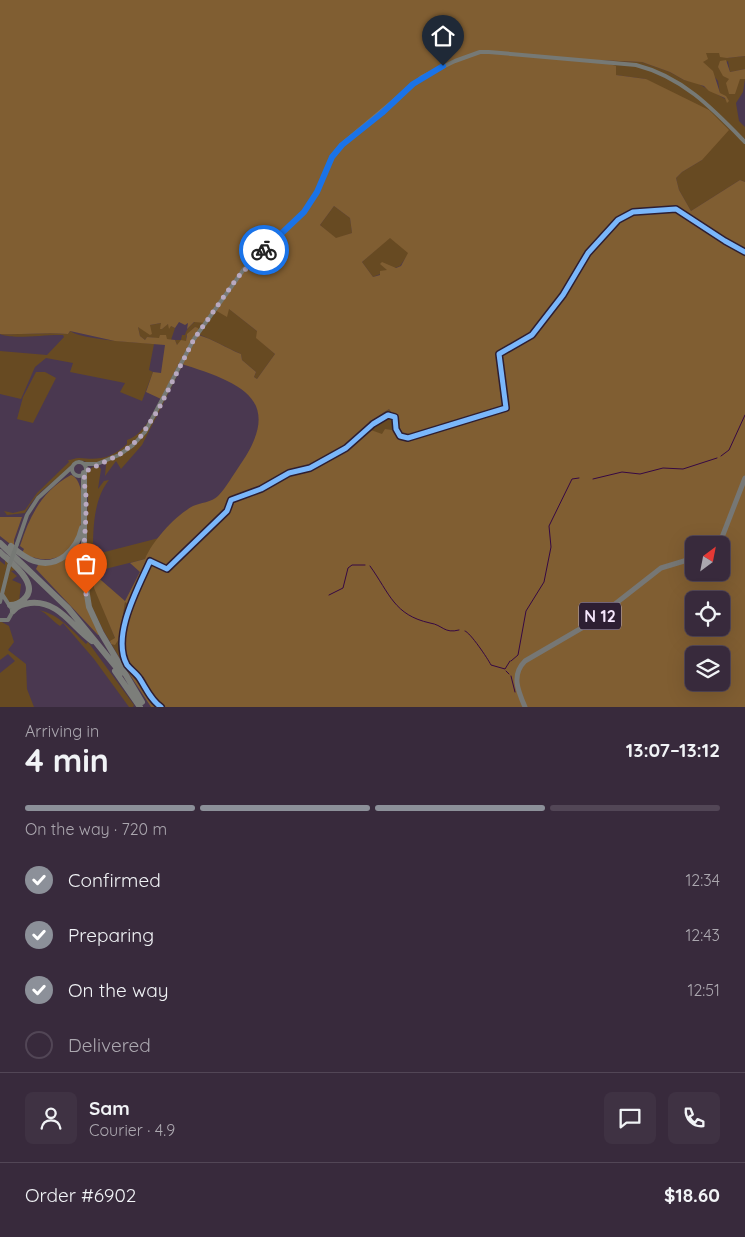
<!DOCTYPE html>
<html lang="en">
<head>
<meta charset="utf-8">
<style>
  :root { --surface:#382a3c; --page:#3f3243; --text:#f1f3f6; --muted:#aba7af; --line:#524656; --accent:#8c9099 }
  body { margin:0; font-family:Quicksand,sans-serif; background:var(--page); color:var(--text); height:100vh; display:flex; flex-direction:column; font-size:19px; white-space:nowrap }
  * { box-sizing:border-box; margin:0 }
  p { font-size:16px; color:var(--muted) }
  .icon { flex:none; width:28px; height:28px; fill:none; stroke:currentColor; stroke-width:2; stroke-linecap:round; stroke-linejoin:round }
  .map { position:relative; height:707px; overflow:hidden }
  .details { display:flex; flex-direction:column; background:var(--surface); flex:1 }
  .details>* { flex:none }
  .needle { width:32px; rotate:32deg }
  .controls { position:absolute; left:685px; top:536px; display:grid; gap:10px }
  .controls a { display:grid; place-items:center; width:45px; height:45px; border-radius:8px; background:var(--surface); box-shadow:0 5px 20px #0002,0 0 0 1px var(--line); font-size:25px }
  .pin { position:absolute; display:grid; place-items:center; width:42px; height:42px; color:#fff; margin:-51px -21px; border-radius:50% 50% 50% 0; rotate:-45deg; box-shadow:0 0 5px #0007 }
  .pin .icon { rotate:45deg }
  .courier { position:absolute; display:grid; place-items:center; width:50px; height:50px; margin:-25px; border:4px solid #1a73e8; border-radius:50%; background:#fff; color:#222; box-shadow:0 1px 6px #0007 }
  .overview em { font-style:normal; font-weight:800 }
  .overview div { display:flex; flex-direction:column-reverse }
  .overview { display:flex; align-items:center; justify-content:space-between; height:85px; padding:0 25px }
  h1 { font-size:32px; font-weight:800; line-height:38px }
  .bar { display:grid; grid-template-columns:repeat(4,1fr); gap:8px 5px; align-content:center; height:60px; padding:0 25px }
  .bar i { height:6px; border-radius:4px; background:var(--line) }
  .bar .current { background:var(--accent) }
  .bar p { grid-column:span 4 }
  .line { display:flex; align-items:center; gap:12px; padding:0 25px; border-top:1px solid var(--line) }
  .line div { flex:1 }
  .round { display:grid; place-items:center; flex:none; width:52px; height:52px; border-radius:8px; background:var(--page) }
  ol { padding:0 25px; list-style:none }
  li { display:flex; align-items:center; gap:15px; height:55px }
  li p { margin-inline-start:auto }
  li .icon { padding:5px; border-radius:50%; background:var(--accent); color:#fff; stroke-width:4 }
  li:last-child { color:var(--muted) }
  li i { width:28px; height:28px; border:2px solid var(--line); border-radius:50% }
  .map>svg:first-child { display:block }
</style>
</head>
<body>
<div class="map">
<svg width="745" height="707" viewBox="0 0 745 707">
  <rect width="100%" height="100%" fill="#4a3850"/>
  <!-- green -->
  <path fill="#674a22" d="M 706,53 L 719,53 L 727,58 L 745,56 L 745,69 L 730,72 L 728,61 L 718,67 L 745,79 L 743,92 L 736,103 L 739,121 L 745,127 L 745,182 L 740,180 L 691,211 L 679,190 L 676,178 L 682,172 L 702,160 L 646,79 L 616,75 L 594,60 L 642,62 L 670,72 L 684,80 L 697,83 L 729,101 L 720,94 L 718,81 L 702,62 Z
    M 334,206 L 350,218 L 352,233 L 336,239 L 320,225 Z
    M 390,237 L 409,253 L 400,266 L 373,277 L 362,262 Z
    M 228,308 L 257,331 L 257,338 L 275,354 L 257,379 L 254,377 L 256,372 L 242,360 L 241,354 C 226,348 213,339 197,334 L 195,327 L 186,336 L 186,342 L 177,345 L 175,340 L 181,340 L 182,335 L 185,335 C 188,321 215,309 228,308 Z
    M 161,323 L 162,329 L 167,324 L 175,328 L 171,340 L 147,337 L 145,340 L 140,336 L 138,327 L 143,328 L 150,325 Z
    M 70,331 C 81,340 137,342 154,344 L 149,370 L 153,372 L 142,401 L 120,392 L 125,383 L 70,372 L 73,363 L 46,358 L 35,367 L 21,399 L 0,394 L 0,351 L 47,355 L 64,337 L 63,335 C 46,334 13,340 0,334 C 23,335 45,332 68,334 Z
    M 179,363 L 183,364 L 142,445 L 121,469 L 116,461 L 105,476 L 106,465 L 104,462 L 97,464 L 101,469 L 98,489 L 104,481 L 109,480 C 93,500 93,530 93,555 L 159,538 L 145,559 L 93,572 L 95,588 L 115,638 L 119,639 L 125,601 L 130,605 L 123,641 L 130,669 L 128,672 L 103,630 L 91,605 L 85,564 L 88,497 L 84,477 L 87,471 L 96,465 C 90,464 82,459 77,461 C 72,462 70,468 66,472 C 48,486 37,492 25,513 L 7,515 L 4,511 L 13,513 L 25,510 L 37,493 L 69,462 L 68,460 C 72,460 75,458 79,458 C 100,460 110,459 127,444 L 127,440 C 150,434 168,383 179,363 Z
    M 36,372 L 45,372 L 56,378 L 33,423 L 17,419 L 23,397 Z
    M 389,409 L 397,421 L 392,430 L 382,435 L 370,430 L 369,422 Z
    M 5,559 L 16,570 L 11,571 L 17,576 L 12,580 L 21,584 L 19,602 L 11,604 L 2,595 L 0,600 L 0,561 L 5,565 Z
    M 39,610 C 58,614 72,630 86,644 L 88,642 L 134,705 L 133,707 L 129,707 L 94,659 L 63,623 L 60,626 C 51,620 48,614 39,610 Z
    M 0,621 L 9,626 L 14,642 L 8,650 L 26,664 L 27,689 L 34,707 L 0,707 L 0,673 L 15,661 L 8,654 L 0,660 Z"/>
  <!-- forest -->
  <path fill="#805e32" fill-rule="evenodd" d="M 0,0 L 745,0 L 745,56 L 727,58 L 720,57 L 719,53 L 706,53 L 708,59 L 703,62 L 713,71 L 720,93 L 726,96 L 729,101 L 727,103 L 725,98 L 709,91 L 704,86 L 684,80 L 670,72 L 642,62 L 597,60 L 616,66 L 616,75 L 646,79 L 709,110 L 729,130 L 702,160 L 682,172 L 676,178 L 679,190 L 691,211 L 740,180 L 745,182 L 745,707 L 151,707 L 128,672 L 130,669 L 126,664 L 122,646 L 129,605 L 125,602 L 119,639 L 115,645 L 111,644 L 110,641 L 115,638 L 94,588 L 94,574 L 125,601 L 140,572 L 130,563 L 145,559 C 153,540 175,516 193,506 C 200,503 212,502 218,496 C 226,488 233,475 240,465 C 287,397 237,382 179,363 L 161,399 L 146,392 L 153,372 L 161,373 L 165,345 L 115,341 L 70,331 L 68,334 C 45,332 23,335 0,334 ZM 334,206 L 350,218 L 352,233 L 336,238 L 320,225 ZM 390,238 L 408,253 L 401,266 L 396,268 L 382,262 L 380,264 L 387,270 L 380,271 L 380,275 L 373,277 L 362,262 ZM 229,309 L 257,331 L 256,338 L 275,354 L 257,379 L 254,377 L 256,372 L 242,360 L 241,354 C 226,348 213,339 198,335 L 198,328 L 195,327 L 187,334 L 186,341 L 181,340 L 177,345 L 175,340 L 167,339 L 166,335 L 160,335 L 159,338 L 147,337 L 145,340 L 140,336 L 138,327 L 150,335 L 152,334 L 150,325 L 161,323 L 160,329 L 162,329 L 168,324 L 169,329 L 171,326 L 175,328 L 179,322 L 185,325 L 188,323 L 187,329 L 194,322 L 206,323 L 215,310 L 227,317 ZM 389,409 L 397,421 L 392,430 L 385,429 L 382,434 L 371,430 L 369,422 ZM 694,545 L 721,545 L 721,572 L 694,572 ZM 694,600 L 721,600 L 721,628 L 694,628 ZM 694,655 L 721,655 L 721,682 L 694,682 Z
    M 726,60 L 730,72 L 745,69 L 745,79 L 740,79 L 735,94 L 729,94 L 726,83 L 729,79 L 723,76 L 718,67 L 720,61 Z
    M 71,475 C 92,480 90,586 22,553 L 24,549 L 20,546 C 30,515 42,491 71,475 Z
    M 0,517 L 22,517 L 14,540 L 14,547 L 0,536 Z
    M 79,547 L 82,551 L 84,594 L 100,634 L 98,635 L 36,569 L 38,565 L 54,563 Z"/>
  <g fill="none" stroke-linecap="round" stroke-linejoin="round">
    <!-- stream -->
    <path stroke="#360844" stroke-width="1" d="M 721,456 L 729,450 L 745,415
      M 593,479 L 622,472 L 640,474 L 663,468 L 683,469 L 717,458
      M 370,566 C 390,594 394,615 430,623 C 443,625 444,634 459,630
      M 329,595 L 343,588 L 348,568 L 352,565 L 365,565
      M 465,631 C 470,632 488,659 491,665 L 505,669 L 510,661
      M 511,661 L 518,655 L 526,611 L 544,582 L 551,547 L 549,526 L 572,479 L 579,478
      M 506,671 L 509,674
      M 511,676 L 515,692"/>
    <!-- secondary -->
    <path stroke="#767975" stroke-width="4" d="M72 469a7 7 0 1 1 14 0a7 7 0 1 1-14 0Z
      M 84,464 L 97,464 L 119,455 L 133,445 L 145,432 L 194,339 L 244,269 L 304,212 L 317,192 L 332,157 L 341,145 L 422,77 L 455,61 L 480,52 L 489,52 L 636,65 C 683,77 713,109 745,142
      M 17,544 L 27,515 L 38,498 L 72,467
      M 0,602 L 9,566
      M 0,620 L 8,620 L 13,611 L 2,594"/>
    <!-- primary -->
    <path stroke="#767775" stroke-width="5" d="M 719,545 L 745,478
      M 525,707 C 518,691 511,675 525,661 L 592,622 L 661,568 L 694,558"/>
    <!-- motorway -->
    <path stroke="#7c7e7a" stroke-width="6" d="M 84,473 L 84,576 L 89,607 L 101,633 L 142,702
      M 0,543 L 68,608 L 121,673
      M 11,546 C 18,552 25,558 34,561 C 58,569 77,550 82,528
      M 0,552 C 10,562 41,584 24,599 C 20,603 15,605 10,605
      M 13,611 C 18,605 23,604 30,603 C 59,600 72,627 92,641
      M 115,671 L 140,707"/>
    <!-- secondary-bridge -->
    <path stroke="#767975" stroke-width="4" d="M 9,566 L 17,544"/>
    <defs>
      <path id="cycleway" d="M 161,707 C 151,700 147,690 140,679 C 137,674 131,670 127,665 C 111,636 138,588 150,561 L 167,569 L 227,511 L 231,500 L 261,489 L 289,473 L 310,468 L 346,448 L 373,424 L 388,415 L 395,417 L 396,429 L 400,436 L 408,438 L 506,408 L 499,354 L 532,335 L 563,295 L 588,253 L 618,220 L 633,212 L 676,209 L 725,241 L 745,252"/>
    </defs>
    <!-- cycleway casing -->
    <use href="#cycleway" stroke="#2d1e32" stroke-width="8"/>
    <!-- cycleway -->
    <use href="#cycleway" stroke="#7ab7fb" stroke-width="5"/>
  </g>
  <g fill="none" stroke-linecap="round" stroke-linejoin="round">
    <!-- done -->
    <path stroke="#b9a9c0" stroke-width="5" stroke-dasharray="0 9" d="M 86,594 C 80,562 87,530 86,498 C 86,488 82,480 86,471 L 119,455 L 139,439 L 158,410 L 194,339 L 237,278 L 264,250"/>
    <!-- route -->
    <path stroke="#1a73e8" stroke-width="6" d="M 264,250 L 304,212 L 317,192 L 332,157 L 342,145 L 382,113 L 413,84 L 443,66"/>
  </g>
  <g text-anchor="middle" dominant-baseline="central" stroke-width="5" stroke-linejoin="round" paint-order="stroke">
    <!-- shield labels -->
    <rect fill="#2d1e32" stroke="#b9aabf" stroke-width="1" x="579" y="602.5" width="42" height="27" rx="4"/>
    <g font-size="16" font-weight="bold" fill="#f5e6fc">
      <text x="600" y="616">N 12</text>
    </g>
  </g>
</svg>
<div class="controls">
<a><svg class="needle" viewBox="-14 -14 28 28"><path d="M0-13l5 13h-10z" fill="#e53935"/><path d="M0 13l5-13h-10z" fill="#aba7af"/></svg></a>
<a><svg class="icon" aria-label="locate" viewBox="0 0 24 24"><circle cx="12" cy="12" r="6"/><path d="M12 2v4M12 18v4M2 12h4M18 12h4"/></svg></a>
<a><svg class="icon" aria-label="layers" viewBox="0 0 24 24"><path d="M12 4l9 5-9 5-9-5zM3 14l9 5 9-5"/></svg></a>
</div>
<div class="pin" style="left:86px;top:594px;background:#ea580c"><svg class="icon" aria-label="bag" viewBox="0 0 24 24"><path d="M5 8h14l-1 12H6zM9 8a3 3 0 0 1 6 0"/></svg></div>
<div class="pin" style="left:443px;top:66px;background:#1f2937"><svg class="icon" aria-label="home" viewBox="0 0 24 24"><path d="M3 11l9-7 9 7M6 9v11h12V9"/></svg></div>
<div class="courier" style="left:264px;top:250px"><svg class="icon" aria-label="bike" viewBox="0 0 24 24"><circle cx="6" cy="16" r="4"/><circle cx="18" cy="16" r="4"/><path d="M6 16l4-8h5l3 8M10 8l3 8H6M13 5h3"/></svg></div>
</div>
<section class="details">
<div class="overview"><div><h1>4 min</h1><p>Arriving in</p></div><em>13:07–13:12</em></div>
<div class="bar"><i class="current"></i><i class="current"></i><i class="current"></i><i></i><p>On the way · 720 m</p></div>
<ol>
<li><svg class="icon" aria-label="check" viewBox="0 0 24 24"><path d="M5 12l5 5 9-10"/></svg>Confirmed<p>12:34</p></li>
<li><svg class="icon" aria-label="check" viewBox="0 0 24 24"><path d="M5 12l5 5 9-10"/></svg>Preparing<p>12:43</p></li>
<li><svg class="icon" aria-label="check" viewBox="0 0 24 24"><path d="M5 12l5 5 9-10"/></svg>On the way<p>12:51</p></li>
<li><i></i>Delivered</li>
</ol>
<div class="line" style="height:90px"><a class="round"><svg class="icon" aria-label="person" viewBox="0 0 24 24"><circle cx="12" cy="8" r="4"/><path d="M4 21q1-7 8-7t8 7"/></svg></a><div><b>Sam</b><p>Courier · 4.9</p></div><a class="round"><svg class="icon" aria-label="chat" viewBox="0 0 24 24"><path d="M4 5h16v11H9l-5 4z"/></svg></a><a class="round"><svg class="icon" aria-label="phone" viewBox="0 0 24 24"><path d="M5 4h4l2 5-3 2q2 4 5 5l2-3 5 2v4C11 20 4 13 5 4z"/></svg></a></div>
<div class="line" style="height:65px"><div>Order #6902</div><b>$18.60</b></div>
</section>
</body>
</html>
